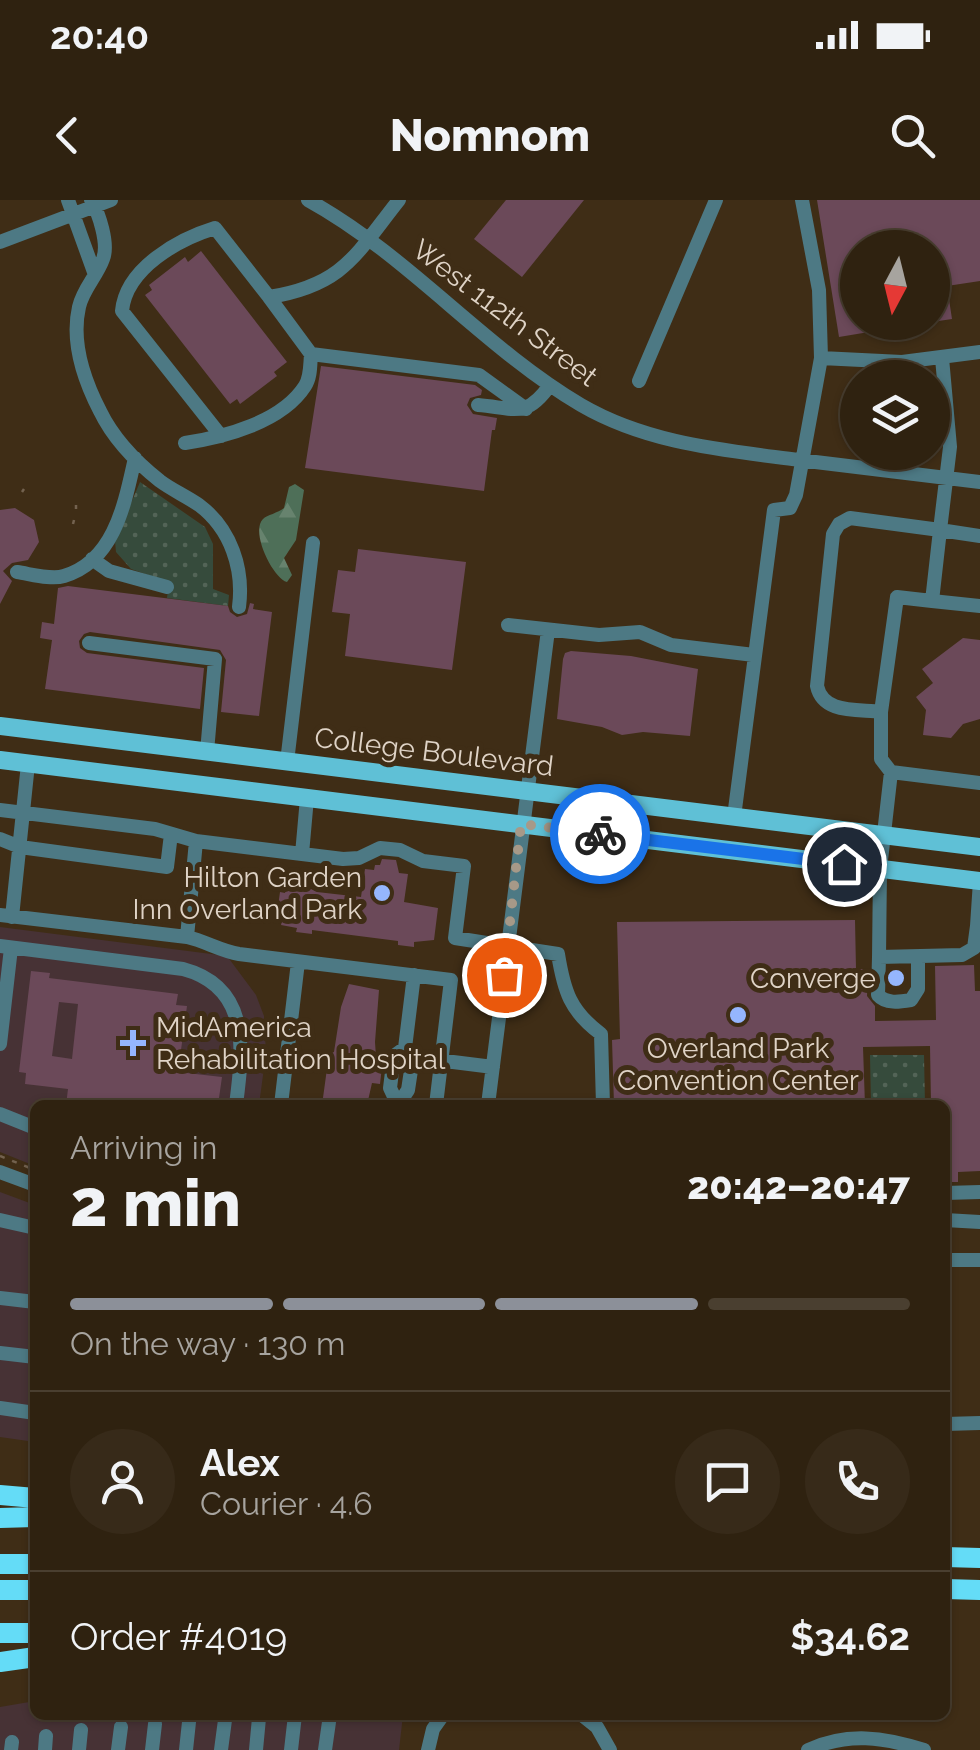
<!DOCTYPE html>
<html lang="en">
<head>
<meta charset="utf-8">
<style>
  :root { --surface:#2f2210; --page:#372a19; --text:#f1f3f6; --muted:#a7a49f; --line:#4a3f30; --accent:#8c9099 }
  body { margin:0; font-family:Raleway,sans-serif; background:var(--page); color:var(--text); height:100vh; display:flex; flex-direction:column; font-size:38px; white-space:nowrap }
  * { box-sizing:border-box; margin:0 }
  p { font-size:32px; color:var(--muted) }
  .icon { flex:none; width:55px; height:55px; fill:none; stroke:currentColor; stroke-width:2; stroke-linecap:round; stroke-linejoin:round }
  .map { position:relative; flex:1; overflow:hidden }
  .drawer { position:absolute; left:30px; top:900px; width:920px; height:620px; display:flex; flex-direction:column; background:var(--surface); border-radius:15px; box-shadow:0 2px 8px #0004,0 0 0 2px var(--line) }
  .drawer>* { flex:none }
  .needle { width:65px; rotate:187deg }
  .fabs { position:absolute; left:840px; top:30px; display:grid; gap:20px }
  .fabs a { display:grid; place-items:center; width:110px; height:110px; border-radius:50%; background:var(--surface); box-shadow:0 2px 8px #0004,0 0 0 2px var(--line); font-size:50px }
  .pin { position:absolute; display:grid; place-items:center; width:85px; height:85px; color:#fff; margin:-42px; border:5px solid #fff; border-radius:50%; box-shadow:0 2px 10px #0007 }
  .courier { position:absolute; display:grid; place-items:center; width:100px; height:100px; margin:-50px; border:8px solid #1a73e8; border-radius:50%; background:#fff; color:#222; box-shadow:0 2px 12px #0007 }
  .overview em { font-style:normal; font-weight:800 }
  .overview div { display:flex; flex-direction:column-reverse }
  .overview { display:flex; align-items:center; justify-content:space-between; height:170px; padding:0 40px }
  h1 { font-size:65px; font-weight:800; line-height:75px }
  .bar { display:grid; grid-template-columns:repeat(4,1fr); gap:15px 10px; align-content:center; height:120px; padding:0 40px }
  .bar i { height:12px; border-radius:8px; background:var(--line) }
  .bar .on { background:var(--accent) }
  .bar p { grid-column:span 4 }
  .line { display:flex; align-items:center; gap:25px; padding:0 40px; border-top:2px solid var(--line) }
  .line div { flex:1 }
  .round { display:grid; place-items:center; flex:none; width:105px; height:105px; border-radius:52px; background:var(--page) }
  .status { display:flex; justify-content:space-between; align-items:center; height:70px; padding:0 50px; background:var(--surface); direction:ltr }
  .status svg { height:28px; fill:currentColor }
  header { display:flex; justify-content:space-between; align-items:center; height:130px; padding:0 40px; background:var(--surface); font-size:45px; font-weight:800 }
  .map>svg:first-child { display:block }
</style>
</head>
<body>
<div class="status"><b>20:40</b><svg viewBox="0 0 49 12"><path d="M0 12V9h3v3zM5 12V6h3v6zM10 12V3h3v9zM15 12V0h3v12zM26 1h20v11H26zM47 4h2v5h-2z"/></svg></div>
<header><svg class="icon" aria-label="back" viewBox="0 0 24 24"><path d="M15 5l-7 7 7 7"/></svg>Nomnom<svg class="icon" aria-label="search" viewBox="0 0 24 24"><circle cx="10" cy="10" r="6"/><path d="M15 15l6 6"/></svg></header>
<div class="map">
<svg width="980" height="1550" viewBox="0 0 980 1550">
  <defs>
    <pattern id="grass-dots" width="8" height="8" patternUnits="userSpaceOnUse" patternTransform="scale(2.5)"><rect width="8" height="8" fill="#364b3c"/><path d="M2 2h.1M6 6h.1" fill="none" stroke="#536457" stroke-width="1.8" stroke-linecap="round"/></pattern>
    <pattern id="forest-firs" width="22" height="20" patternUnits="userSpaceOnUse" patternTransform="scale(2.5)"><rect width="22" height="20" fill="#4e6f58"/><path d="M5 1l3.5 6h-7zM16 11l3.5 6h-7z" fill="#67836e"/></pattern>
  </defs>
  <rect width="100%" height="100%" fill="#3f2d16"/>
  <!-- medical -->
  <path fill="#473235" d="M 0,727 L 227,756 L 256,795 L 264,816 L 266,853 L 259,905 L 35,905 L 35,966 L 0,952 Z
    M 0,992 L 35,1005 L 35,1242 L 0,1237 Z
    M 35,1501 L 35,1515 L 403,1515 L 399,1550 L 0,1550 L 0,1507 Z"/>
  <!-- grass -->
  <path fill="url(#grass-dots)" d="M 140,282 L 205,327 L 213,344 L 213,389 L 229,395 L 228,406 L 167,398 L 169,382 L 131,369 L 116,352 L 115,341 Z
    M 870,855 L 924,855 L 925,905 L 871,905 Z"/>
  <!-- forest -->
  <path fill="url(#forest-firs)" d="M 295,284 L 304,290 L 296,340 L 284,358 L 292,375 L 287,382 C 273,378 250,332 263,319 C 267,315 278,313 284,308 L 289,287 Z"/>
  <!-- building -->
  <path fill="#6b4959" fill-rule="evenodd" d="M 506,0 L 584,0 L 522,77 L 474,39 Z
    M 817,0 L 980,0 L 980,81 L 947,86 L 952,119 L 932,122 L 932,48 L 858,48 L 858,122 L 892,122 L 893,128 L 839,137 Z
    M 201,51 L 287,162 L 274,172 L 277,176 L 240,204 L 237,199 L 230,204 L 145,95 L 152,90 L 149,85 L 185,57 L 188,62 Z
    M 321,166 L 475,185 L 482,190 L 481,195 L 470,198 L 467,205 L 473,214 L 497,218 L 495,230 L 492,230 L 484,291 L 305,268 Z
    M 15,308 L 34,320 L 39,342 L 28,360 L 12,363 L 3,371 L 12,381 L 0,404 L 0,310 Z
    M 358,349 L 466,362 L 452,470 L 345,456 L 350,414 L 332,412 L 338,370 L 355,372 Z
    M 68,386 L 228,406 L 230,412 L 237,417 L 247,414 L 250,403 L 254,404 L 253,409 L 272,412 L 259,516 L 221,512 L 226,460 L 220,450 L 90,432 L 84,434 L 79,441 L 80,448 L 87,453 L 204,468 L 200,509 L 45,489 L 52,440 L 40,438 L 42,422 L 54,424 L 58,388 Z
    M 963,438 L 980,440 L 980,519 L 963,524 L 951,538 L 923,535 L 926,510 L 916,497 L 933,483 L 922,469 Z
    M 571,451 L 631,456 L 698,469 L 690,536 L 643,532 L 622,535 L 602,527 L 557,519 L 563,459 L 565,453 Z
    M 382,659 L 396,660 L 399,673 L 408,674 L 404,702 L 438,708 L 434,740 L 414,742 L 414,747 L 398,745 L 398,741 L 312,730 L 312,734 L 296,732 L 297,728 L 281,725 L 282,721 L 276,721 L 280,692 L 285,693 L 286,689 L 301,691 L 307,687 L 317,692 L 361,697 L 365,669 L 374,670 L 375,665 L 380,665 Z
    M 855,720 L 856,769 L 868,769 L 867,796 L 875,806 L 875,821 L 936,820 L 935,766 L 974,765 L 975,791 L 980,791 L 980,971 L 958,972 L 958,982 L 945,982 L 945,905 L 931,905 L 930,846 L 863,847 L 865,905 L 614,905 L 612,840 L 620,839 L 617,722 Z
    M 31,771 L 50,773 L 49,778 L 178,794 L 176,805 L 187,806 L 178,872 L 222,877 L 218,905 L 175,902 L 175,905 L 117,905 L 103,899 L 102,905 L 66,905 L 68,889 L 25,884 L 26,873 L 19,872 ZM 59,802 L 78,804 L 72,859 L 52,856 Z
    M 349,784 L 379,790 L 375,842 L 376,857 L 383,858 L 380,884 L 372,883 L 367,905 L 322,905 L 329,854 L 334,852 L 341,807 Z"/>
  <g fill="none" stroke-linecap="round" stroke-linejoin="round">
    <!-- path -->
    <path stroke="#73624f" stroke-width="2.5" stroke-dasharray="5 8" stroke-linecap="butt" d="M 22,292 L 24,289
      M 76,305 L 76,309
      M 73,324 L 74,320
      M 0,956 L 35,970"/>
    <!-- minor -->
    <path stroke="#4d7984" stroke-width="14" d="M 68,0 L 94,72
      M 91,0 C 99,13 109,44 103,59 C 97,76 83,89 79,107 C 71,142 84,180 100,211 C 113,238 136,262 160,281 C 172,290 186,296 199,305 C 231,329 244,369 239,407
      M 308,0 C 408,55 483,147 581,205 C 648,244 724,250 799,260 C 860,267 920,275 980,282
      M 0,42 L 111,0
      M 269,97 L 311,154
      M 821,158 L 902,162 L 980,152
      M 942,158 L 950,247 L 940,330 L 850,318 L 839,324 L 833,334 L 817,486 C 823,514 857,509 881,512 L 881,559 L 891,572 L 880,669 L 879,757 L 962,755 L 974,748 L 977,726
      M 639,181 L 716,0
      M 478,205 C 515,208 526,219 550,185
      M 221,236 L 122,111 C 126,68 179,39 215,28 L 269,97 C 344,85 356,54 399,0
      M 185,243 C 225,237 282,222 305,186 C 311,177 310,165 311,154 L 479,175 L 526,209
      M 980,336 L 940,330 L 932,401 L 980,406
      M 92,359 L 109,371 L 167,387
      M 17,372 C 31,374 51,380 64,376 C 115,361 125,302 135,258
      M 508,425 L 599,435 L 640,432 L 671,445 L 754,455
      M 89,443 L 215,459 L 207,552
      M 881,512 L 897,397 L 932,401
      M 287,562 L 313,343
      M 891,572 L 980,583
      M 0,610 L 155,629 L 196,641 L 343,659 L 359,658 L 380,648 L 400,650 L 423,661 L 464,666 L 455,738 L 558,754 C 564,791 570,811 601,834 L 603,905
      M 734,617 L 774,310 L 790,308 L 796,295 L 821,158 L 819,90 L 802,0
      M 0,639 L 20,647 L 167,667 L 171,634
      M 302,654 L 307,598
      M 980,681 L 977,726 L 980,727
      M 0,715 L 187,737 C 205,741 221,751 239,754 L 451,780 L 436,905
      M 12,717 L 28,564
      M 187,737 L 196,641
      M 0,746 L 183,769 C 251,787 243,851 236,905
      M 879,757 L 878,795 C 886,804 899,802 911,800 L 918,789 L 918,757
      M 0,844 L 11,748
      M 413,857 L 493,867
      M 281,905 L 298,762
      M 398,905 L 408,890 L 413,857 L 405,848 L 414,775
      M 398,905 L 390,888 L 394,856 L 405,848
      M 488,905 L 548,430
      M 0,914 L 35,928
      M 0,972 L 35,985
      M 945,993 L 980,992
      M 0,1020 L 35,1028
      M 945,1020 L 980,1022
      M 945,1060 L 980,1060
      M 0,1098 L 35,1102
      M 0,1153 L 35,1157
      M 0,1208 L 35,1213
      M 945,1224 L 980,1223
      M 582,1515 L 597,1527 L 610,1550
      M 11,1550 L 12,1542
      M 45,1550 L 46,1536
      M 79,1550 L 81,1530
      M 118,1550 L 121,1527
      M 152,1550 L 155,1524
      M 186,1550 L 189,1522
      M 221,1550 L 225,1520
      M 256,1550 L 259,1518
      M 291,1550 L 295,1515
      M 325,1550 L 330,1515
      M 428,1550 L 433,1529 L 443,1515
      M 808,1550 C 847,1532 884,1537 924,1550"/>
    <!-- major -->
    <path stroke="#5fc0d6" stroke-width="18" d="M 0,526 L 980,647
      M 0,560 L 980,681"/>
    <!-- highway -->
    <path stroke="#64dcf7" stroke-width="20" d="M 0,1295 L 35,1298
      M 0,1318 L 35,1317
      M 945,1357 L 980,1358
      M 0,1364 L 35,1364
      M 945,1389 L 980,1390
      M 0,1390 L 35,1390
      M 0,1433 L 35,1433
      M 0,1462 L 35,1457"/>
  </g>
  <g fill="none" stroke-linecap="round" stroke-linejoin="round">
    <!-- done -->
    <path stroke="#a79988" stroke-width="10" stroke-dasharray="0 18" d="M 504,775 L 521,624 L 600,634"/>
    <!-- route -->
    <path stroke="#1a73e8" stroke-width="12" d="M 600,634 L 844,664"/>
  </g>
  <!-- markers -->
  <g fill="#95b6fd" stroke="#3f2d16" stroke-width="4">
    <circle cx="382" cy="693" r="10"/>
    <circle cx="896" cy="778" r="10"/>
    <circle cx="738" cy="815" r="10"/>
    <path d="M128 828h10v10h10v10h-10v10h-10v-10h-10v-10h10z"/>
  </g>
  <g text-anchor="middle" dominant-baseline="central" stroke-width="10" stroke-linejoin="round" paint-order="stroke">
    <!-- street labels -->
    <g font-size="28" fill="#dfd3c6" stroke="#3f2d16">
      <text transform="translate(505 113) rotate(37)">West 112th Street</text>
      <text transform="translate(434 552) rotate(7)">College Boulevard</text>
    </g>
    <!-- poi labels -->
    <g font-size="28" fill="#dfd3c6" stroke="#3f2d16" text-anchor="end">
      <text x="362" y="677">Hilton Garden<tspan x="362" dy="32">Inn Overland Park</tspan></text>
      <text x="876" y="778">Converge</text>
      <text x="156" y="827" text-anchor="start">MidAmerica<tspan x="156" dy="32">Rehabilitation Hospital</tspan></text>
      <text x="738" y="848" text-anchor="middle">Overland Park<tspan x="738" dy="32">Convention Center</tspan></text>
    </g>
  </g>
</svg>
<div class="fabs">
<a><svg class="needle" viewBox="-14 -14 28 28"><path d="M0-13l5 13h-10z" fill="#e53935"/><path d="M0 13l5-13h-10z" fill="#a7a49f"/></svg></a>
<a><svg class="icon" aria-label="layers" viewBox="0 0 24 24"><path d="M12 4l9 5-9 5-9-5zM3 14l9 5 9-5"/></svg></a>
</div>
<div class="pin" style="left:504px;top:775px;background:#ea580c"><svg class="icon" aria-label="bag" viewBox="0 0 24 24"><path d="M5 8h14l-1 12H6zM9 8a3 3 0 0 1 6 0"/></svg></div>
<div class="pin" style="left:844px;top:664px;background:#1f2937"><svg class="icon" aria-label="home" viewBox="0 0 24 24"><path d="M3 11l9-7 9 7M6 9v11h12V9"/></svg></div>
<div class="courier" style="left:600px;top:634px"><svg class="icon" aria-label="bike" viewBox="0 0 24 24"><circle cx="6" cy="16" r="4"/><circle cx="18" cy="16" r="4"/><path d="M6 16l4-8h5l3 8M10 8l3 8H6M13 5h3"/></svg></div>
<section class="drawer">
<div class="overview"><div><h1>2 min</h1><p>Arriving in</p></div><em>20:42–20:47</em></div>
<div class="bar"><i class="on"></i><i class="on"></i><i class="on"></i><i></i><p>On the way · 130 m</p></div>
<div class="line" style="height:180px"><a class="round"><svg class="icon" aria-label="person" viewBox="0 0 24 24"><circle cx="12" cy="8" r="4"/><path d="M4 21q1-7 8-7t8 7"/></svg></a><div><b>Alex</b><p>Courier · 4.6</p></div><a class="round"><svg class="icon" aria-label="chat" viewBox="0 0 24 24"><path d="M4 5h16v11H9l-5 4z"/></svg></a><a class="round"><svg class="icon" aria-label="phone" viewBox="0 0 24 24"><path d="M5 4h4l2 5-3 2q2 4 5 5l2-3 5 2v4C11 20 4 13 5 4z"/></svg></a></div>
<div class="line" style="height:130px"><div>Order #4019</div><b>$34.62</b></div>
</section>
</div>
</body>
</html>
